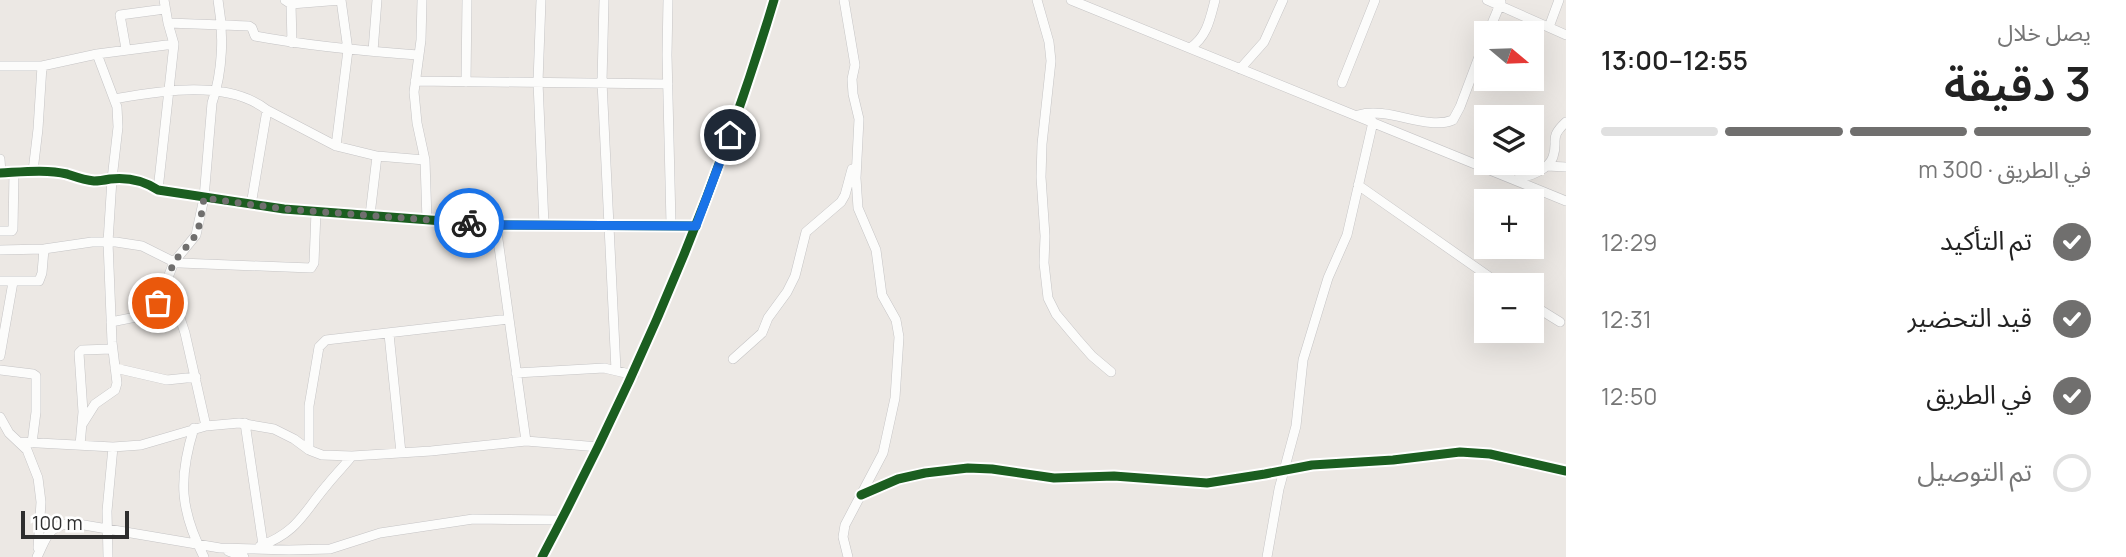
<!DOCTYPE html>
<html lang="ar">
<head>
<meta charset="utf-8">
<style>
  :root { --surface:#fff; --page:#f2f2f2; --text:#222; --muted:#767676; --line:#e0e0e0; --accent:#706f6e }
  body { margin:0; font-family:Manrope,"Noto Sans Arabic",sans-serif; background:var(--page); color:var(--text); direction:rtl; height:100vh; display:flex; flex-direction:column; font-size:26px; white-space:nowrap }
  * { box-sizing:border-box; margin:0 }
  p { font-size:23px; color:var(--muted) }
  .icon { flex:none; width:38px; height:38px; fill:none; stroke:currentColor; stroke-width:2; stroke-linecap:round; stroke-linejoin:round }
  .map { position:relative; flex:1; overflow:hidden; direction:ltr }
  .details { display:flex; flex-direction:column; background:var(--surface); width:560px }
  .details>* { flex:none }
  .needle { width:46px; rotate:109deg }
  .buttons { position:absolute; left:1474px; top:21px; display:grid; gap:14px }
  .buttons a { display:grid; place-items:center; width:70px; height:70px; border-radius:0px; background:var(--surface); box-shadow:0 7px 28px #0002; font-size:35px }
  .scale { position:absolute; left:21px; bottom:18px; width:108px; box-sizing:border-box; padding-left:7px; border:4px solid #2e2e2e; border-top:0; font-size:19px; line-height:24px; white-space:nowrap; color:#2e2e2e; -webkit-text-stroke:5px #fff; paint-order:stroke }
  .pin { position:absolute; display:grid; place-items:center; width:60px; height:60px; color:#fff; margin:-30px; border:4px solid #fff; border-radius:50%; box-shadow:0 2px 7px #0007 }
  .courier { position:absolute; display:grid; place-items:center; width:70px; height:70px; margin:-35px; border:5px solid #1a73e8; border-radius:50%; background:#fff; color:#222; box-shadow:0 2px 9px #0007 }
  .summary em { font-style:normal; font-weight:600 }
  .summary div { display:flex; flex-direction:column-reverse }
  .summary { display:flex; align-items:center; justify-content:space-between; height:119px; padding:0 35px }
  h1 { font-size:46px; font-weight:600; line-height:52px }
  .bar { display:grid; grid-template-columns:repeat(4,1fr); gap:10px 7px; align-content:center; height:84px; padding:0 35px }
  .bar i { height:9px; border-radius:5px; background:var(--line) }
  .bar .on { background:var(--accent) }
  .bar p { grid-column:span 4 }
  ol { padding:0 35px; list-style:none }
  li { display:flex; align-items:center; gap:21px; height:77px }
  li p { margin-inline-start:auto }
  li .icon { padding:7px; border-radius:50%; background:var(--accent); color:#fff; stroke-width:4 }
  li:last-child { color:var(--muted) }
  li i { width:38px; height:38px; border:4px solid var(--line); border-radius:50% }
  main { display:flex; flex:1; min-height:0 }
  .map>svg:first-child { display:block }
</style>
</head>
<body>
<main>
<section class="details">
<div class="summary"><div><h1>3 دقيقة</h1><p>يصل خلال</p></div><em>12:55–13:00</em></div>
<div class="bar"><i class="on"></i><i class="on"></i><i class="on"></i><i></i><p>في الطريق · 300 m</p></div>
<ol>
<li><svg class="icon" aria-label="check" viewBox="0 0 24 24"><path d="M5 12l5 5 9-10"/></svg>تم التأكيد<p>12:29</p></li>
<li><svg class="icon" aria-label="check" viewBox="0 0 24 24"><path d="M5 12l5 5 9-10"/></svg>قيد التحضير<p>12:31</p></li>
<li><svg class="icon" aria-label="check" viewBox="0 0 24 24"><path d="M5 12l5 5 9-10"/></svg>في الطريق<p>12:50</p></li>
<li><i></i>تم التوصيل</li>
</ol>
</section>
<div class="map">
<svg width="1566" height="557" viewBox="0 0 1566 557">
  <rect width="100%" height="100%" fill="#ece8e4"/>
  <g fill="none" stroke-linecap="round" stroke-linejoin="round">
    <defs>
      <path id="minor" d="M 164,0 L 168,23 L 249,26 L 252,28 L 255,36 C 309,46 363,51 418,55
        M 285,0 L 291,4 L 341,0
        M 422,0 L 421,40 L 414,92 L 417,123 L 425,160 L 427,221
        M 541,0 L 538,82 L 544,225
        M 604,0 L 602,82 L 616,370
        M 668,0 L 667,55 L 671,224
        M 844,0 L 855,65 L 852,79 L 853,94 L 859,119 L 856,178 L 858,208 L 876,250 L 882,295 L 896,320 L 899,337 L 895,398 L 883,453 L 845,525 L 843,537 L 848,557
        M 1037,0 L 1049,42 L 1051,61 L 1042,144 L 1041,177 L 1045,236 L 1044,263 L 1048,298 L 1056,314 L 1077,339 L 1092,356 L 1111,372
        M 1071,0 L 1566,201
        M 1487,0 L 1566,35
        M 291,4 L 292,43
        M 1549,27 L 1559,0
        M 1488,33 L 1501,2
        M 1190,48 C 1207,37 1210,19 1215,0
        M 126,49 L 120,15 L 165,9
        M 373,51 L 377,0
        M 97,54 L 174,44
        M 0,66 L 42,66 L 97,54 L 114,99 C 160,91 227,79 267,110 L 336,146 L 377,156 L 425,160
        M 1240,69 L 1264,42 L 1283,0
        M 415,81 L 668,84
        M 466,82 L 467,0
        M 1342,83 L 1375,0
        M 1358,115 C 1389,106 1426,131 1453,120 L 1460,107 L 1486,38
        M 336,146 L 348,50 L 341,0
        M 0,159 L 1,173
        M 1547,166 L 1566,167
        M 33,171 L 38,129 L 42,66
        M 0,173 C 21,172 46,169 67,174 C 76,177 84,180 94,181 C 99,181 105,180 110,179 C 128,177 143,180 158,190 L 284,209 L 496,225 L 696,226
        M 1515,180 C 1528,176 1548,171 1553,157 C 1559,139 1548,139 1566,122
        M 1358,185 L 1501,285
        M 158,190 L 174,44 L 168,23
        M 251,205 L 267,110
        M 370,215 L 377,156
        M 496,225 L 526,441
        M 0,231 L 12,231 L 13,229 L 14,172
        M 0,250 L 44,249 L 92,242 L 116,242 L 142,246 L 174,262 L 180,263 L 311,268 L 314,263 L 316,211
        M 169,279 L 170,288 L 185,333 L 206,426
        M 0,281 L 39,281 L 42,273 L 44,249
        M 1531,304 L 1560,322
        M 111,322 L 141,316 L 151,312 L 160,298 L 174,262 L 196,235 L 204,198 L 212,103 C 223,71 224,33 218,0
        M 389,334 L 401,453
        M 0,356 L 13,282
        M 733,359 L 762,333 L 768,318 L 787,292 L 795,276 L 806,232 L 841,202 L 845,195 L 852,169
        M 115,368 L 167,380 L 196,377
        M 0,370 L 33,374 L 36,376 L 36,412 L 32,443
        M 516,373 L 604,368 L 634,375
        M 0,417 L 9,433 L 27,450 L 38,478 L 41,502 L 38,548
        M 83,423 L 95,404 L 115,390 L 117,383 L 112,342 L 108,242 L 112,179 L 118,127 L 117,107 L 114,99
        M 245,423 L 263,545
        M 194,428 C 178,479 180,510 204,557
        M 20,442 L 113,447 L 141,445 L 206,426 L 239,423 L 274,429 L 294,439 L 309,450 L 322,455 L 352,456 L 431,451 L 526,441 L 599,447
        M 80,445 L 83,412 L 79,353 L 82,350 L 112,349
        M 309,450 L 309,406 L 319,347 L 326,340 L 509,319
        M 861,495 L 898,479 L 925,473 L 968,468 L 992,469 L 1054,478 L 1114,476 L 1207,483 L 1265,474 L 1312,465 L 1393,460 L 1460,452 L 1490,454 L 1566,471
        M 260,546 C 298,532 303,513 327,485 C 335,475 344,466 352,456
        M 228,551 L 244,557
        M 37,557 C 47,537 47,526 72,523 L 220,548 L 289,550 L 330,549 L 380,533 L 473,519 L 562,520
        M 108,557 L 107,511 L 113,447
        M 542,557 C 637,378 716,194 774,0
        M 1267,557 L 1279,489 L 1296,426 L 1303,360 L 1328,278 L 1347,235 L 1373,122"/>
    </defs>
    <!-- minor casing -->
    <use href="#minor" stroke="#c5c4c5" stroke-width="10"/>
    <!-- minor -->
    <use href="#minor" stroke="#fcfcfb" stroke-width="9"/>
    <defs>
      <path id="cycleway" d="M 0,173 C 21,172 46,169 67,174 C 76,177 84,180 94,181 C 99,181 105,180 110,179 C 128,177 143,180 158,190 L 284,209 L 496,225 L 696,226
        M 861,495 L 898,479 L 925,473 L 968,468 L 992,469 L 1054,478 L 1114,476 L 1207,483 L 1265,474 L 1312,465 L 1393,460 L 1460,452 L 1490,454 L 1566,471
        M 542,557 C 637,378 716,194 774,0"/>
    </defs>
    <!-- cycleway casing -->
    <use href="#cycleway" stroke="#fff" stroke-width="13"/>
    <!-- cycleway -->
    <use href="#cycleway" stroke="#1b5e20" stroke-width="9"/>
  </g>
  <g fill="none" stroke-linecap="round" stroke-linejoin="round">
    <!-- done -->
    <path stroke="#706f6e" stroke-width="7" stroke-dasharray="0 12.6" d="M 158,303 L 174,262 L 196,235 L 200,223 L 204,198 L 284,209 L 469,223"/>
    <!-- route -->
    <path stroke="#1a73e8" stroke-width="9" d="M 469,223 L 496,225 L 696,226 L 730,135"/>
  </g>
</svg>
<div class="buttons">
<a><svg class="needle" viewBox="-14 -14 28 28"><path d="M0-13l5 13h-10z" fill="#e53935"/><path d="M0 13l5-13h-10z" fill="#767676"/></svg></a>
<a><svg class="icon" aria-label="layers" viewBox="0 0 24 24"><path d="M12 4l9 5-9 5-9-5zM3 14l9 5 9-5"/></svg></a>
<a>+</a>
<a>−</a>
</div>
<div class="scale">100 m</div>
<div class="pin" style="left:158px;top:303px;background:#ea580c"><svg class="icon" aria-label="bag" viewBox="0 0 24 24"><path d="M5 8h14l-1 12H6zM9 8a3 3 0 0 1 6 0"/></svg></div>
<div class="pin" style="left:730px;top:135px;background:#1f2937"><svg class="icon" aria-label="home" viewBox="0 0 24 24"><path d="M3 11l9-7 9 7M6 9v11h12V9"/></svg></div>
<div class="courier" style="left:469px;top:223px"><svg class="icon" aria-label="bike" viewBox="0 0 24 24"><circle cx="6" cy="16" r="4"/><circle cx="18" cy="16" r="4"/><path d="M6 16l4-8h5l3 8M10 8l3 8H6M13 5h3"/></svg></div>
</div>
</main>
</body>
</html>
